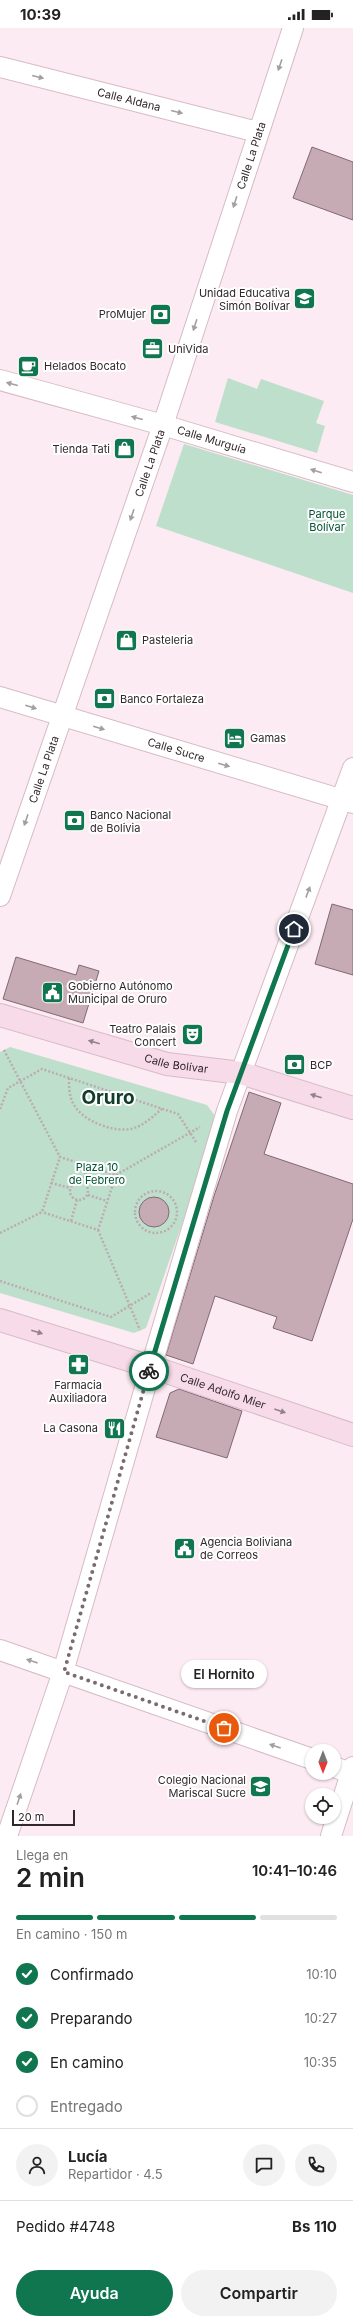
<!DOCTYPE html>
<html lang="es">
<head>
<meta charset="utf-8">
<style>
  :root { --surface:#fff; --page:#f2f2f2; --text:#222; --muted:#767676; --line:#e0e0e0; --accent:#0f764f }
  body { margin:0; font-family:Inter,sans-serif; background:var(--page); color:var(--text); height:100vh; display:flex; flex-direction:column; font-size:15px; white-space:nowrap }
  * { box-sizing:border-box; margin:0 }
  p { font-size:13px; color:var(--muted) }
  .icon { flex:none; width:22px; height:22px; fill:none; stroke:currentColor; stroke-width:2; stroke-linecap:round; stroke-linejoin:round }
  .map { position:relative; height:1808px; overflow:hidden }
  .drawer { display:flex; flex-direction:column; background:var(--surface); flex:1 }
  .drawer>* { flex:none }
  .needle { width:26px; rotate:180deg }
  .tools { position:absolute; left:305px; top:1716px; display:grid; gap:8px }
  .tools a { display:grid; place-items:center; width:36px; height:36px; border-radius:50%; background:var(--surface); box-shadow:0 1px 3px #0004; font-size:20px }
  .scale { position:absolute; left:12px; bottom:10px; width:63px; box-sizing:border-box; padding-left:4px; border:2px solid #32282c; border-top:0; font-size:11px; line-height:14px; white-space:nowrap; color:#32282c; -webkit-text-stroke:3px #fefefe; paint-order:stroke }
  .pin { position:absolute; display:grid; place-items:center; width:34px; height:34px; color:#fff; margin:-17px; border:2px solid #fff; border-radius:50%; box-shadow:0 1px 4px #0007 }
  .courier { position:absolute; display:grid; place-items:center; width:40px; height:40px; margin:-20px; border:3px solid #0f764f; border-radius:50%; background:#fff; color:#222; box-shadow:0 1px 5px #0007 }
  .bubble { position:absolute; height:28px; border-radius:14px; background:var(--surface); box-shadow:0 1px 3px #0004; font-size:13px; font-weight:600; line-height:28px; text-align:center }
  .summary em { font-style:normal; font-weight:600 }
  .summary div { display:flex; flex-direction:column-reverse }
  .summary { display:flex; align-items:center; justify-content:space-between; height:68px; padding:0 16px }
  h1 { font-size:26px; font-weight:600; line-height:30px }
  .bar { display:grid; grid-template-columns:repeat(4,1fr); gap:6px 4px; align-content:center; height:48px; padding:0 16px }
  .bar i { height:5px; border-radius:3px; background:var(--line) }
  .bar .selected { background:var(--accent) }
  .bar p { grid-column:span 4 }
  .line { display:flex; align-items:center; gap:10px; padding:0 16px; border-top:1px solid var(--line) }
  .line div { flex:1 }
  .round { display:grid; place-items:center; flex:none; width:42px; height:42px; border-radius:21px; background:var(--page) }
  ol { padding:0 16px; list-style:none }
  li { display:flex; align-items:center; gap:12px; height:44px }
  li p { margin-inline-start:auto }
  li .icon { padding:4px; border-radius:50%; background:var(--accent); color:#fff; stroke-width:4 }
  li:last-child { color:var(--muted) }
  li i { width:22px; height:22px; border:2px solid var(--line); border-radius:50% }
  .primary-button { display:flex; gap:8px; margin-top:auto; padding:8px 16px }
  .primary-button a { flex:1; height:46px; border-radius:24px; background:var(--accent); color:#fff; font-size:16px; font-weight:600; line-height:46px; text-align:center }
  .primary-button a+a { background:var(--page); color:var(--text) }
  .status { display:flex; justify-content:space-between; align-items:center; height:28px; padding:0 20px; background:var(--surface); direction:ltr }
  .status svg { height:11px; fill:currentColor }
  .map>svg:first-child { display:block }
</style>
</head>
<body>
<div class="status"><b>10:39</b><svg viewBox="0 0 49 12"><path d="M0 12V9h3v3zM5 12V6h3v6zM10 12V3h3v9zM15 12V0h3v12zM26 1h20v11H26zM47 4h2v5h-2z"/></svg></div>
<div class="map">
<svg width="353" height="1808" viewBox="0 0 353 1808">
  <rect width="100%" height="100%" fill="#fcebf2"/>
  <!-- green -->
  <path fill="#bedfcc" d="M 228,350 L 257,361 L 261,351 L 324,373 L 316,395 L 325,398 L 317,425 L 215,394 Z
    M 184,416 L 353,467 L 353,565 L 156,498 Z
    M 10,1019 L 207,1077 L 218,1092 L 146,1300 L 134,1305 L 0,1265 L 0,1024 Z"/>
  <!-- building -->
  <path fill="#c6abb5" stroke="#816973" d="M 312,119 L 353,134 L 353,192 L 293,170 Z
    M 332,876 L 353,882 L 353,947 L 315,936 Z
    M 16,929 L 76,947 L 79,937 L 99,943 L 83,995 L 3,971 Z
    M 249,1064 L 281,1075 L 264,1126 L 353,1156 L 353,1191 L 312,1313 L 273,1300 L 277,1289 L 215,1268 L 193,1336 L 166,1327 L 214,1168 Z
    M139 1184a15 15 0 1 1 30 0a15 15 0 1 1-30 0Z
    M 179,1361 L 242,1383 L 227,1430 L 156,1409 L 170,1365 Z"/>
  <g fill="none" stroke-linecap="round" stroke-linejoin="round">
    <defs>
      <g id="street">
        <path id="s1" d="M 0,39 L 258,104"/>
        <path id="s2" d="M 0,352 L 163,397 L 353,454"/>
        <path id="s3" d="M 0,669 L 353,775"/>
        <path id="s4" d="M 0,868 L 163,397 L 293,0"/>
        <path d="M 0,1622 L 312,1731"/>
        <path d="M 334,1739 L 353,1746"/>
        <path d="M 7,1808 L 63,1644 L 151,1339 L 227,1083 L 353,740"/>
        <path d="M 331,1808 L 353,1739"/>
      </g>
      <g id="secondary">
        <path id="s5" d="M 0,987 L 167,1036 L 241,1045 L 353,1080"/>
        <path id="s6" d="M 0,1292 L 161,1342 L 353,1407"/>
      </g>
    </defs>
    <!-- street casing -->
    <use href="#street" stroke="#d7bbc6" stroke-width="22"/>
    <!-- secondary casing -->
    <use href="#secondary" stroke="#d7bbc6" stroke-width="24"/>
    <!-- path -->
    <path stroke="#bbacb2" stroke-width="2.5" stroke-dasharray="2 2" stroke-linecap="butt" d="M 4,1022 L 60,1129
      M 69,1050 C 69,1059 69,1069 74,1077 C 84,1094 113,1104 131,1101 C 144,1098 153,1088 162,1081
      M 0,1081 L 8,1060 L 42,1041 L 178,1086 L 196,1114
      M 116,1147 L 200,1099
      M70 1163a9 9 0 1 1 18 0a9 9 0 1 1-18 0Z
      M 82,1154 L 88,1138
      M 51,1155 L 70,1160
      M135 1184a21 21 0 1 1 42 0a21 21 0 1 1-42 0Z
      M 88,1167 L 107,1173
      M 71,1193 L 77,1172
      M 98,1202 L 140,1302
      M 0,1205 L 42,1184 L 60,1129 L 116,1147 L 98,1202 L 42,1184
      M 0,1253 L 111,1289 L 151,1265"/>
    <!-- street -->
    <use href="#street" stroke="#fff" stroke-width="20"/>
    <!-- secondary -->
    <use href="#secondary" stroke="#f7dbe8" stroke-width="22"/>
  </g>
  <!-- one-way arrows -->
  <defs><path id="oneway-solid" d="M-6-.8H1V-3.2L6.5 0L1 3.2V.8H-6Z"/></defs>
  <g fill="#a39ea0">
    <use href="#oneway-solid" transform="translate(280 37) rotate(109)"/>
    <use href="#oneway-solid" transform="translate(38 49) rotate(14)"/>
    <use href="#oneway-solid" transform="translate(177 84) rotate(14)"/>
    <use href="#oneway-solid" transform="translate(235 174) rotate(108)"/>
    <use href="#oneway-solid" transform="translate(195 297) rotate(108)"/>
    <use href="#oneway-solid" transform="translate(12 356) rotate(-165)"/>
    <use href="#oneway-solid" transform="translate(137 390) rotate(-165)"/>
    <use href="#oneway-solid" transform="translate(316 443) rotate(-163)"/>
    <use href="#oneway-solid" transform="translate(132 487) rotate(109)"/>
    <use href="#oneway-solid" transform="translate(31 679) rotate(18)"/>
    <use href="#oneway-solid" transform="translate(99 700) rotate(16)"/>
    <use href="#oneway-solid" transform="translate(224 737) rotate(16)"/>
    <use href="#oneway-solid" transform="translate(26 792) rotate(109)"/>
    <use href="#oneway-solid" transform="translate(308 864) rotate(-70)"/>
    <use href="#oneway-solid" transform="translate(32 1633) rotate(-161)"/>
    <use href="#oneway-solid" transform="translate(275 1718) rotate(-161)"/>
    <use href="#oneway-solid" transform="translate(19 1771) rotate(-71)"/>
  </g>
  <g fill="#94828a">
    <use href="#oneway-solid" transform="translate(94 1014) rotate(-164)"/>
    <use href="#oneway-solid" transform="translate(316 1068) rotate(-162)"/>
    <use href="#oneway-solid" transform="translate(37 1304) rotate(17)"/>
    <use href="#oneway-solid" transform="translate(280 1383) rotate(19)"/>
  </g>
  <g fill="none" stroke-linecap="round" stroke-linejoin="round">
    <!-- done -->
    <path stroke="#796c71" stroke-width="4" stroke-dasharray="0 7.2" d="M 149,1343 L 64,1644 L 224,1700"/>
    <!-- route -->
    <path stroke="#0f764f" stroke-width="5" d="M 149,1343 L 227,1083 L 294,901"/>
  </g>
  <!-- icons -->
  <defs>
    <symbol id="school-square" viewBox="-11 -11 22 22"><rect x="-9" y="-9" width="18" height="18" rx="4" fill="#0f764f" stroke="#fefefe"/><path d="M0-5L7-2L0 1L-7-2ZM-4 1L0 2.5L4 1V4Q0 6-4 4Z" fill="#fff"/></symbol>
    <symbol id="bank-square" viewBox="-11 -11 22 22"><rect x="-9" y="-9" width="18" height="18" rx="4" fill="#0f764f" stroke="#fefefe"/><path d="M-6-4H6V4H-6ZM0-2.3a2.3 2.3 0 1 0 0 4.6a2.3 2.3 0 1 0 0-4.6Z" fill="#fff"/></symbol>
    <symbol id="office-square" viewBox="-11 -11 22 22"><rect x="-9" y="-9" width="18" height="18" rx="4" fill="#0f764f" stroke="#fefefe"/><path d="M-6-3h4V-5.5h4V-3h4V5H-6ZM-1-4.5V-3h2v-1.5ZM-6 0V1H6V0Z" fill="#fff"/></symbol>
    <symbol id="cafe-square" viewBox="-11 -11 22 22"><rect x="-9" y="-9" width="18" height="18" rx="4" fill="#0f764f" stroke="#fefefe"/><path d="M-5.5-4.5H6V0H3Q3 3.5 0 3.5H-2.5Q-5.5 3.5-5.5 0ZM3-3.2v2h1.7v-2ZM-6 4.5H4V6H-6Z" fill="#fff"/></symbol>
    <symbol id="shop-square" viewBox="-11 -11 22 22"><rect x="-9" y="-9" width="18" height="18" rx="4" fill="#0f764f" stroke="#fefefe"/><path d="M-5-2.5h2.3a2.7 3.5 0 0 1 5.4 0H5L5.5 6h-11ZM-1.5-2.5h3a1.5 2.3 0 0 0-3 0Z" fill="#fff"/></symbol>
    <symbol id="hotel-square" viewBox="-11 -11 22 22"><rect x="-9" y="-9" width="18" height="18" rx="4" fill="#0f764f" stroke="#fefefe"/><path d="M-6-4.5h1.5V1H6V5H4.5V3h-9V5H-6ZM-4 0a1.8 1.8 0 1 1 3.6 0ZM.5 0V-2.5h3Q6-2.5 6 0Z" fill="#fff"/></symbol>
    <symbol id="civic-square" viewBox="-11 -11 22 22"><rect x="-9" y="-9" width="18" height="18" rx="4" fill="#0f764f" stroke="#fefefe"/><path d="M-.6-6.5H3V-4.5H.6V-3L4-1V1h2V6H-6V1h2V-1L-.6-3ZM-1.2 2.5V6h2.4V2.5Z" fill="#fff"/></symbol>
    <symbol id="theatre-square" viewBox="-11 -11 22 22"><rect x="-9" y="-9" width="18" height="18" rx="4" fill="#0f764f" stroke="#fefefe"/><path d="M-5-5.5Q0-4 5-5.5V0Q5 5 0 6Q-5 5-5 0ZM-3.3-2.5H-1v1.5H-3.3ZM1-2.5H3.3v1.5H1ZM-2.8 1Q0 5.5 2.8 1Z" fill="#fff"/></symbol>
    <symbol id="pharmacy-square" viewBox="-11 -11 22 22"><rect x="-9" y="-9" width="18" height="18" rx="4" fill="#0f764f" stroke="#fefefe"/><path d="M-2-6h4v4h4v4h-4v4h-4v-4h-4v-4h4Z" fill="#fff"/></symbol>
    <symbol id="restaurant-square" viewBox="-11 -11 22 22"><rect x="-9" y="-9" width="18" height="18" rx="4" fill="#0f764f" stroke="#fefefe"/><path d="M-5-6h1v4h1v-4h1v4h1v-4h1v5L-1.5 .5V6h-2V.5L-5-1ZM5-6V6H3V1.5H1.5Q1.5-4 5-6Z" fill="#fff"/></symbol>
  </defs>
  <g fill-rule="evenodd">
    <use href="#school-square" x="292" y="258" width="25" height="25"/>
    <use href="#bank-square" x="148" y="274" width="25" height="25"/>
    <use href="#office-square" x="140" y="308" width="25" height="25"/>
    <use href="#cafe-square" x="16" y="326" width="25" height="25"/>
    <use href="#shop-square" x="112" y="408" width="25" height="25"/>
    <use href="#shop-square" x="114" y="600" width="25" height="25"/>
    <use href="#bank-square" x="92" y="658" width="25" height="25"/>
    <use href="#hotel-square" x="222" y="698" width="25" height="25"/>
    <use href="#bank-square" x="62" y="780" width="25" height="25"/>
    <use href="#civic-square" x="40" y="952" width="25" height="25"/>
    <use href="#theatre-square" x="180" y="994" width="25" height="25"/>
    <use href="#bank-square" x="282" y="1024" width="25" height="25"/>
    <use href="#pharmacy-square" x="66" y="1324" width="25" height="25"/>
    <use href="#restaurant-square" x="102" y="1388" width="25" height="25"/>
    <use href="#civic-square" x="172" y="1508" width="25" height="25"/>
    <use href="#school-square" x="248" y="1746" width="25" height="25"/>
  </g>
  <g text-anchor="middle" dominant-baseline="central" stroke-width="4" stroke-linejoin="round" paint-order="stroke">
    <!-- street labels -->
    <g font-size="11" fill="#32282c" stroke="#fefefe">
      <text stroke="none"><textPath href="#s1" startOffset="133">Calle Aldana</textPath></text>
      <text stroke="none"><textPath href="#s4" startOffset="782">Calle La Plata</textPath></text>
      <text stroke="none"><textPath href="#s2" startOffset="220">Calle Murguía</textPath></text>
      <text stroke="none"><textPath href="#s4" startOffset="458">Calle La Plata</textPath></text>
      <text stroke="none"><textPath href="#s3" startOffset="184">Calle Sucre</textPath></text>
      <text stroke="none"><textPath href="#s4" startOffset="134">Calle La Plata</textPath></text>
      <text stroke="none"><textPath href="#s5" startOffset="183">Calle Bolívar</textPath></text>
      <text stroke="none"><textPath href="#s6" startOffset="234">Calle Adolfo Mier</textPath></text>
    </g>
    <!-- poi labels -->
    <g font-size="11" fill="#32282c" stroke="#fefefe" text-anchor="start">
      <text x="290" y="265" text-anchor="end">Unidad Educativa<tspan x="290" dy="13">Simón Bolívar</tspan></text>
      <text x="146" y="286" text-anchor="end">ProMujer</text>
      <text x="168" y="321">UniVida</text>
      <text x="44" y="338">Helados Bocato</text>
      <text x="110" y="421" text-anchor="end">Tienda Tati</text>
      <text x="142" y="612">Pasteleria</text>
      <text x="120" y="671">Banco Fortaleza</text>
      <text x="250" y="710">Gamas</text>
      <text x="90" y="787">Banco Nacional<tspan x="90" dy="13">de Bolivia</tspan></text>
      <text x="68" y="958">Gobierno Autónomo<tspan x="68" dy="13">Municipal de Oruro</tspan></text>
      <text x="176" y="1001" text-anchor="end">Teatro Palais<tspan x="176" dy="13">Concert</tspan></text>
      <text x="310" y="1037">BCP</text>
      <text x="78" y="1357" text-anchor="middle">Farmacia<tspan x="78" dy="13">Auxiliadora</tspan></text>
      <text x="98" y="1400" text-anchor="end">La Casona</text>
      <text x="200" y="1514">Agencia Boliviana<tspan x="200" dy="13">de Correos</tspan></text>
      <text x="246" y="1752" text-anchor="end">Colegio Nacional<tspan x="246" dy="13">Mariscal Sucre</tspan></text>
    </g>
    <!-- park labels -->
    <g font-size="11" fill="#005234" stroke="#fefefe">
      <text x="327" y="486">Parque<tspan x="327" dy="13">Bolívar</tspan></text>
      <text x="97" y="1139">Plaza 10<tspan x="97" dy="13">de Febrero</tspan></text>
    </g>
    <!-- town labels -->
    <g font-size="19" font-weight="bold" fill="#113d2a" stroke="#fefefe">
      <text x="108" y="1069">Oruro</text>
    </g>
  </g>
</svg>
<div class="tools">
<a><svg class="needle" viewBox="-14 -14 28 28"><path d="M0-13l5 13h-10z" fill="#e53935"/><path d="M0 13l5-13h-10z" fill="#767676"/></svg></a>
<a><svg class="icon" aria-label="locate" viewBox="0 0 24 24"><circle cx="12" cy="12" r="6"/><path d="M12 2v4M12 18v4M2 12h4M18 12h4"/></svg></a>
</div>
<div class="scale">20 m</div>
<div class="pin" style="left:224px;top:1700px;background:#ea580c"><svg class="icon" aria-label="bag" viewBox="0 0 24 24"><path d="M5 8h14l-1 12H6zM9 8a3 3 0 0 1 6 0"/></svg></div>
<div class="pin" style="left:294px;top:901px;background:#1f2937"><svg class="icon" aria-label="home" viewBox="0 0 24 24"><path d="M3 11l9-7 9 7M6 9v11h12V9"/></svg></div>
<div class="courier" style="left:149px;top:1343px"><svg class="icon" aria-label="bike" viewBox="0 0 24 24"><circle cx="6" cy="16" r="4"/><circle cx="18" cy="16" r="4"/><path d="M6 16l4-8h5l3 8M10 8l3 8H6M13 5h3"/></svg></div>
<div class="bubble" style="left:181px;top:1632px;width:86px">El Hornito</div>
</div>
<section class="drawer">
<div class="summary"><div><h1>2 min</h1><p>Llega en</p></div><em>10:41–10:46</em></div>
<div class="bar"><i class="selected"></i><i class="selected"></i><i class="selected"></i><i></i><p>En camino · 150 m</p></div>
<ol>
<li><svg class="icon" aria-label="check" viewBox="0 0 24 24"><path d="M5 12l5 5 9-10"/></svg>Confirmado<p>10:10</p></li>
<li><svg class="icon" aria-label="check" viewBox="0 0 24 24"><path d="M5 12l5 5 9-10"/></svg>Preparando<p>10:27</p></li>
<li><svg class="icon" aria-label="check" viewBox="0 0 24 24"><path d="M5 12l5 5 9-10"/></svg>En camino<p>10:35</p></li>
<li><i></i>Entregado</li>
</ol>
<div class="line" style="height:72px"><a class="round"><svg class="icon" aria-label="person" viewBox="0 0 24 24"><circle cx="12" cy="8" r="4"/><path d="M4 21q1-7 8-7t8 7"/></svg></a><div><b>Lucía</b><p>Repartidor · 4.5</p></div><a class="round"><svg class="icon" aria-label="chat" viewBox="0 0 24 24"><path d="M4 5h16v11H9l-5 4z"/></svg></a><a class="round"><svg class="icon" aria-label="phone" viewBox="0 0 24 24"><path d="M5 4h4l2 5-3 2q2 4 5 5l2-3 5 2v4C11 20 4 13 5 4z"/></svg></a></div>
<div class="line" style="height:52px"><div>Pedido #4748</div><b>Bs 110</b></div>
<div class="primary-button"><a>Ayuda</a><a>Compartir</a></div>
</section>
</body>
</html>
